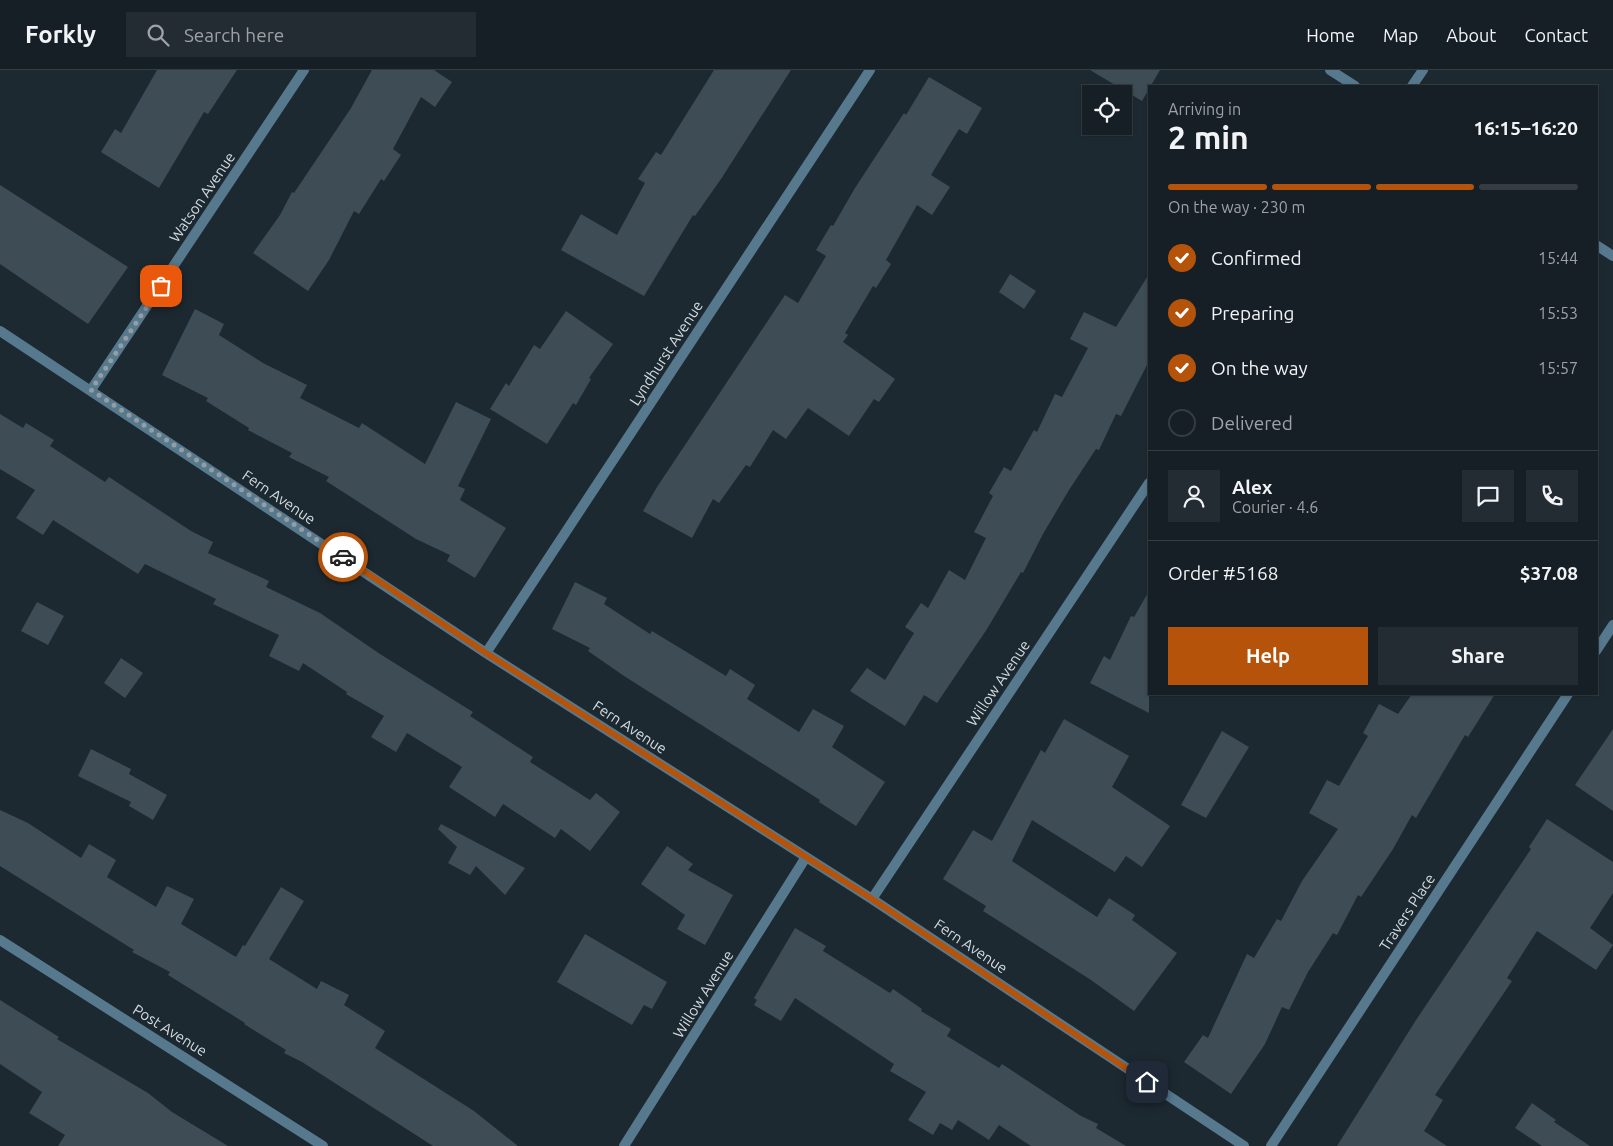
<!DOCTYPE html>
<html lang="en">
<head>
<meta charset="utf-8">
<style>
  :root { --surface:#161f25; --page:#232c32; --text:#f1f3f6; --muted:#9ea2a7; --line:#353d42; --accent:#b45309 }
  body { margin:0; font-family:Ubuntu,sans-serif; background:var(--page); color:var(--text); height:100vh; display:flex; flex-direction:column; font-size:19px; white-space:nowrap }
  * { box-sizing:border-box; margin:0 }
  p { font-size:16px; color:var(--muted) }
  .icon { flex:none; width:28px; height:28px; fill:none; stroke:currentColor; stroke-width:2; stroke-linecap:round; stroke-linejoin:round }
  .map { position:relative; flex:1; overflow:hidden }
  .drawer { position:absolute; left:1148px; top:15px; width:450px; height:610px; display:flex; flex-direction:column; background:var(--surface); border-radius:0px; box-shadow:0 1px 4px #0004,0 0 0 1px var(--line) }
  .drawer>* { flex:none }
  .buttons { position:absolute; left:1082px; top:15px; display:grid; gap:10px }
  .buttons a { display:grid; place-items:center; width:50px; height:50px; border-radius:0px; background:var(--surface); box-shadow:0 1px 4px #0004,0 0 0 1px var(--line); font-size:25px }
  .pin { position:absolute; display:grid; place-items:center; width:42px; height:42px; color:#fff; margin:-21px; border-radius:10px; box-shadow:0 2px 8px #0006 }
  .courier { position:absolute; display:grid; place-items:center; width:50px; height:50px; margin:-25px; border:4px solid #b45309; border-radius:50%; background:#fff; color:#222; box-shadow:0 1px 6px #0007 }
  .headline em { font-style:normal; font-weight:600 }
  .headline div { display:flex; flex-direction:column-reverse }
  .headline { display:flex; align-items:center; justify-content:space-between; height:85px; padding:0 20px }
  h1 { font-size:32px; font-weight:600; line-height:38px }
  .bar { display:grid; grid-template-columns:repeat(4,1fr); gap:8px 5px; align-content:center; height:60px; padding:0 20px }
  .bar i { height:6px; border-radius:4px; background:var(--line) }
  .bar .selected { background:var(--accent) }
  .bar p { grid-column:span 4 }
  .line { display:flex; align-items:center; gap:12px; padding:0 20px; border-top:1px solid var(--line) }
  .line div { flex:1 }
  .round { display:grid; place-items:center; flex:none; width:52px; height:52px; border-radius:0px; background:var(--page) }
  ol { padding:0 20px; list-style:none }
  li { display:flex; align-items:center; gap:15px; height:55px }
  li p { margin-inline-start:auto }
  li .icon { padding:5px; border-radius:50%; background:var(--accent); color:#fff; stroke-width:4 }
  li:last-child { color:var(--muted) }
  li i { width:28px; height:28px; border:2px solid var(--line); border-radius:50% }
  .cta { display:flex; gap:10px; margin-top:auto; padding:10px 20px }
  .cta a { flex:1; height:58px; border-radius:0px; background:var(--accent); color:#fff; font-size:20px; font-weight:600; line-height:58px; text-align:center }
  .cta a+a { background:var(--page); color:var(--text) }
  header { display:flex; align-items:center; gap:30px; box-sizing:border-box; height:70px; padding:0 25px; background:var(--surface); border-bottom:1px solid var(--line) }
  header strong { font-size:24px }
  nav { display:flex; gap:28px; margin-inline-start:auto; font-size:18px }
  .search { width:350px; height:45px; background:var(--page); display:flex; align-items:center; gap:12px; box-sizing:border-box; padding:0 18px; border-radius:0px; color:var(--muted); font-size:19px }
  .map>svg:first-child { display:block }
</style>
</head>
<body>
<header>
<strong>Forkly</strong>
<div class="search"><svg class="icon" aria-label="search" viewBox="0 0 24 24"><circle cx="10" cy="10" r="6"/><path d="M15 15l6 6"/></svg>Search here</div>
<nav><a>Home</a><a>Map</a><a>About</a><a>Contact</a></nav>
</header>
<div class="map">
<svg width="1613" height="1076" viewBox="0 0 1613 1076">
  <rect width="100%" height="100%" fill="#1d2931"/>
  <!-- building -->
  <path fill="#3e4c55" d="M 157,0 L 237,0 L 208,44 L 204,42 L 159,118 L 101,82 L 115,59 L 121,63 Z
    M 372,0 L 434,0 L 452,12 L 435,37 L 421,27 L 393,79 L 401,85 L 384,111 L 381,109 L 359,144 L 354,141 L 329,190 L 308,221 L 253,183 L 280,145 L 292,122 L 294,123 L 351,38 Z
    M 714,0 L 791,0 L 721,109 L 695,146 L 693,145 L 644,226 L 561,180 L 581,144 L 617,165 L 645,113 L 638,109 L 656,82 L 661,85 Z
    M 1090,0 L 1160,0 L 1142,31 Z
    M 929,7 L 982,38 L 967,64 L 959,59 L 931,105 L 950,117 L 932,145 L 917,135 L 886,190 L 891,194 L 876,218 L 873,216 L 845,263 L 848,265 L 843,272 L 895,309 L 879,332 L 874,329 L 849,366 L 808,338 L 786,369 L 773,360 L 750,397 L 746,395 L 719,433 L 713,429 L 692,468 L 643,441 L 657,417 L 785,225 L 798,233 L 826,186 L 816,180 L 831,155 L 833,156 L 855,118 L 904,43 L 906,45 Z
    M 0,115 L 128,197 L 88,254 L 0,194 Z
    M 1010,204 L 1036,221 L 1024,239 L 999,222 Z
    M 1149,204 L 1149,291 L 1121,346 L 1116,344 L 1099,380 L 1096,379 L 1069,420 L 1043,464 L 1023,503 L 1021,502 L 987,559 L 937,633 L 924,625 L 905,656 L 850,621 L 867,598 L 885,610 L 914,563 L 905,557 L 921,533 L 928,538 L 949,500 L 965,510 L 986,468 L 974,462 L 993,426 L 989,423 L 1004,397 L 1011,401 L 1034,360 L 1037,362 L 1055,324 L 1062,327 L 1088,278 L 1070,269 L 1084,242 L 1116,257 Z
    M 195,239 L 224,254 L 219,265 L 263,293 L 307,315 L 300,328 L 359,358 L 362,353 L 425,394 L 456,332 L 491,349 L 458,416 L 465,419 L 460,430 L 506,458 L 475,508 L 447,491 L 450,485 L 416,469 L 326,411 L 329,407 L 289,387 L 292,383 L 248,360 L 249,358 L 206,331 L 208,328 L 162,305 Z
    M 566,241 L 613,274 L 589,308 L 591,309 L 576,335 L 573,333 L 547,374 L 490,339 L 506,313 L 509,316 L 534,275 L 540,279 Z
    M 0,344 L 23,358 L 26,353 L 54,370 L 50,376 L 105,412 L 109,407 L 191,461 L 213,472 L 208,483 L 269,511 L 266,517 L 320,543 L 380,584 L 473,642 L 470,646 L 533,687 L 530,692 L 590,730 L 596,723 L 620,742 L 590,781 L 561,759 L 555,768 L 503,734 L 495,747 L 449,717 L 462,697 L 407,663 L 396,682 L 371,667 L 384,646 L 346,624 L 347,622 L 303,593 L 299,601 L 269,586 L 279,565 L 213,534 L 216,529 L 145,494 L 138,504 L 53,450 L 43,465 L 16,448 L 35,420 L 0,399 Z
    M 575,512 L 607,528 L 604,534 L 650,564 L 652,561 L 726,606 L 730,599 L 755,615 L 747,629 L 799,662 L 813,639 L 844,656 L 832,677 L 885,712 L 856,756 L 819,732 L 820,730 L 624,606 L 588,581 L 590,578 L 552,559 Z
    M 1149,521 L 1149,643 L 1090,613 L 1104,586 L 1110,590 L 1131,546 L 1134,547 Z
    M 37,532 L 64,546 L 48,575 L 21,561 Z
    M 121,588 L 143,603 L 125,628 L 104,613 Z
    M 1412,624 L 1495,624 L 1468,667 L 1465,665 L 1416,748 L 1412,745 L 1393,779 L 1361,827 L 1358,825 L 1337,865 L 1333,863 L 1308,902 L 1289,940 L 1282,937 L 1265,974 L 1231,1024 L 1184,992 L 1203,965 L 1208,968 L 1247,884 L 1254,888 L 1277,849 L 1281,851 L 1302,811 L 1338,759 L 1309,743 L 1327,710 L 1339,716 L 1368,666 L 1363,663 L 1379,634 L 1398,644 Z
    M 1064,649 L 1129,686 L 1112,717 L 1170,756 L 1142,797 L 1126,786 L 1115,802 L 1032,750 L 1012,791 L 1097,847 L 1109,828 L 1135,845 L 1132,850 L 1177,883 L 1134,941 L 1091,910 L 983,841 L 986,836 L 943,809 L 973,760 L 992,771 L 1041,680 L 1045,683 Z
    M 1613,659 L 1613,741 L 1575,715 Z
    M 1222,661 L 1249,677 L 1206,748 L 1181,735 Z
    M 91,679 L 131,699 L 129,704 L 167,725 L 153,750 L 129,736 L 131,732 L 78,706 Z
    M 0,740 L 28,753 L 81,788 L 89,774 L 116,790 L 107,807 L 156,837 L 167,816 L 194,829 L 181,854 L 236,887 L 243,875 L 245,876 L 281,817 L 304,831 L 269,889 L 317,919 L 321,911 L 349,925 L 344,935 L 385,961 L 375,978 L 474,1041 L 518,1076 L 433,1076 L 302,992 L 284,983 L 286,980 L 244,954 L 245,953 L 168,905 L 170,902 L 132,882 L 134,880 L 0,796 Z
    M 1547,749 L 1613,792 L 1613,823 L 1590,858 L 1613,875 L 1596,900 L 1537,861 L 1507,908 L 1512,911 L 1435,1025 L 1443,1030 L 1424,1061 L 1447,1076 L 1337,1076 L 1416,950 L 1531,779 L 1529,777 Z
    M 441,754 L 466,767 L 525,798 L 505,825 L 476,796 L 470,805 L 448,793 L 457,777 L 438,759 Z
    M 667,776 L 693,794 L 688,800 L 733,825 L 705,875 L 677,859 L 685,845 L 641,814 Z
    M 795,858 L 826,876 L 823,881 L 890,923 L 893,919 L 922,939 L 921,941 L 951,959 L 947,966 L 999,998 L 1002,994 L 1081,1046 L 1098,1054 L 1096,1058 L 1126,1076 L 1031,1076 L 999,1055 L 989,1070 L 958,1050 L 952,1060 L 940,1053 L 933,1065 L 908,1050 L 926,1022 L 890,1001 L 894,994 L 795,928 L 781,951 L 754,935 L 757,930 L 754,928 Z
    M 585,864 L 667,912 L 652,939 L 644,935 L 632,955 L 557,912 Z
    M 0,930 L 59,967 L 57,969 L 148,1023 L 172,1042 L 228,1076 L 58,1076 L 65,1065 L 29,1043 L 42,1022 L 0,994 Z
    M 1532,1033 L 1556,1050 L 1554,1052 L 1590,1076 L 1542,1076 L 1515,1058 Z"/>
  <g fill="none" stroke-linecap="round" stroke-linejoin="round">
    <!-- minor -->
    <path stroke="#57798e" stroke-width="10" d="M 1330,0 L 1355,16
      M 1412,16 L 1423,0
      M 1596,175 L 1613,186
      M 0,261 L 486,583 L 872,829 L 1244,1076
      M 91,320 L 304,0
      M 1596,581 L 1613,555
      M 486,583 L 870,0
      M 872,829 L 1149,413
      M 0,870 L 323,1076
      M 624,1076 L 806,787
      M 1271,1076 L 1568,624"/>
  </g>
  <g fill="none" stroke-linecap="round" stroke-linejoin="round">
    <!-- done -->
    <path stroke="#939da3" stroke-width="5" stroke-dasharray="0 9" d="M 161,216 L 91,320 L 343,487"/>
    <!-- route -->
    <path stroke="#b45309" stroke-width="6" d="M 343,487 L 486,583 L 872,829 L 1147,1012"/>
  </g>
  <g text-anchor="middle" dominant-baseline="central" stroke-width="4" stroke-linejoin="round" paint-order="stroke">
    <!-- street labels -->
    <g font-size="15" fill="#d3dbe1" stroke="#1d2931">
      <text transform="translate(202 127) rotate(-56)">Watson Avenue</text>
      <text transform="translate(666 283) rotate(-57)">Lyndhurst Avenue</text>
      <text transform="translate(279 427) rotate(34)">Fern Avenue</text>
      <text transform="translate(998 613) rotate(-56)">Willow Avenue</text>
      <text transform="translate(630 657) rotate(33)">Fern Avenue</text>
      <text transform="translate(1407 842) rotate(-57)">Travers Place</text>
      <text transform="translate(971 876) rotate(34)">Fern Avenue</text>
      <text transform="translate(703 924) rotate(-58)">Willow Avenue</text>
      <text transform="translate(170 960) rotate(32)">Post Avenue</text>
    </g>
  </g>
</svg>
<div class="buttons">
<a><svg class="icon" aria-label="locate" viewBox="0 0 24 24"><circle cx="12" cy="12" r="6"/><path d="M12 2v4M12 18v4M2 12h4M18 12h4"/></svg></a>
</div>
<div class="pin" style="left:161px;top:216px;background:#ea580c"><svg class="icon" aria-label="bag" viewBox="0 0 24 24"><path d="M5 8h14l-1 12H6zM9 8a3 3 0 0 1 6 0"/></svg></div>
<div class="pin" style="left:1147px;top:1012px;background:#1f2937"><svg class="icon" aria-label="home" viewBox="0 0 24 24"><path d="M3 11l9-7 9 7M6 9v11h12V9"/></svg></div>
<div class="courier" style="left:343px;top:487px"><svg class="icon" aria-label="car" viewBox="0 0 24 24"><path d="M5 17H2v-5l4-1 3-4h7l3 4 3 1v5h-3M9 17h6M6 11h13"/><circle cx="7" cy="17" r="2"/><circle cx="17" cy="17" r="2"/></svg></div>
<section class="drawer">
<div class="headline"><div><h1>2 min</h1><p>Arriving in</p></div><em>16:15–16:20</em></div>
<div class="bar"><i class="selected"></i><i class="selected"></i><i class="selected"></i><i></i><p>On the way · 230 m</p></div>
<ol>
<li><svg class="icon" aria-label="check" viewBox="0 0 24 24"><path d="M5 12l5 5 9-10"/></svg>Confirmed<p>15:44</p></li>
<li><svg class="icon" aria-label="check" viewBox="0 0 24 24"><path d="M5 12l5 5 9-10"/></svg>Preparing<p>15:53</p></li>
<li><svg class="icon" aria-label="check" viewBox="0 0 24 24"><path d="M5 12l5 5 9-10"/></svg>On the way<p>15:57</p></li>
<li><i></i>Delivered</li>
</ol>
<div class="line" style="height:90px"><a class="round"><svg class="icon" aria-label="person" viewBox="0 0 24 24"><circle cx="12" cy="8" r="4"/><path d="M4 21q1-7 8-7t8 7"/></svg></a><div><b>Alex</b><p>Courier · 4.6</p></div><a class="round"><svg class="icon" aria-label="chat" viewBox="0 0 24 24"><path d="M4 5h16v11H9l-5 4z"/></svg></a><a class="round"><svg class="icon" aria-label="phone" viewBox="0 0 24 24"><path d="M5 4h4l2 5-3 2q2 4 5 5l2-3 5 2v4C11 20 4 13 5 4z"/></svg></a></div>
<div class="line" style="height:65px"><div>Order #5168</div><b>$37.08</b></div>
<div class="cta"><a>Help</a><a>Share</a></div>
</section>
</div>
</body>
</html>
